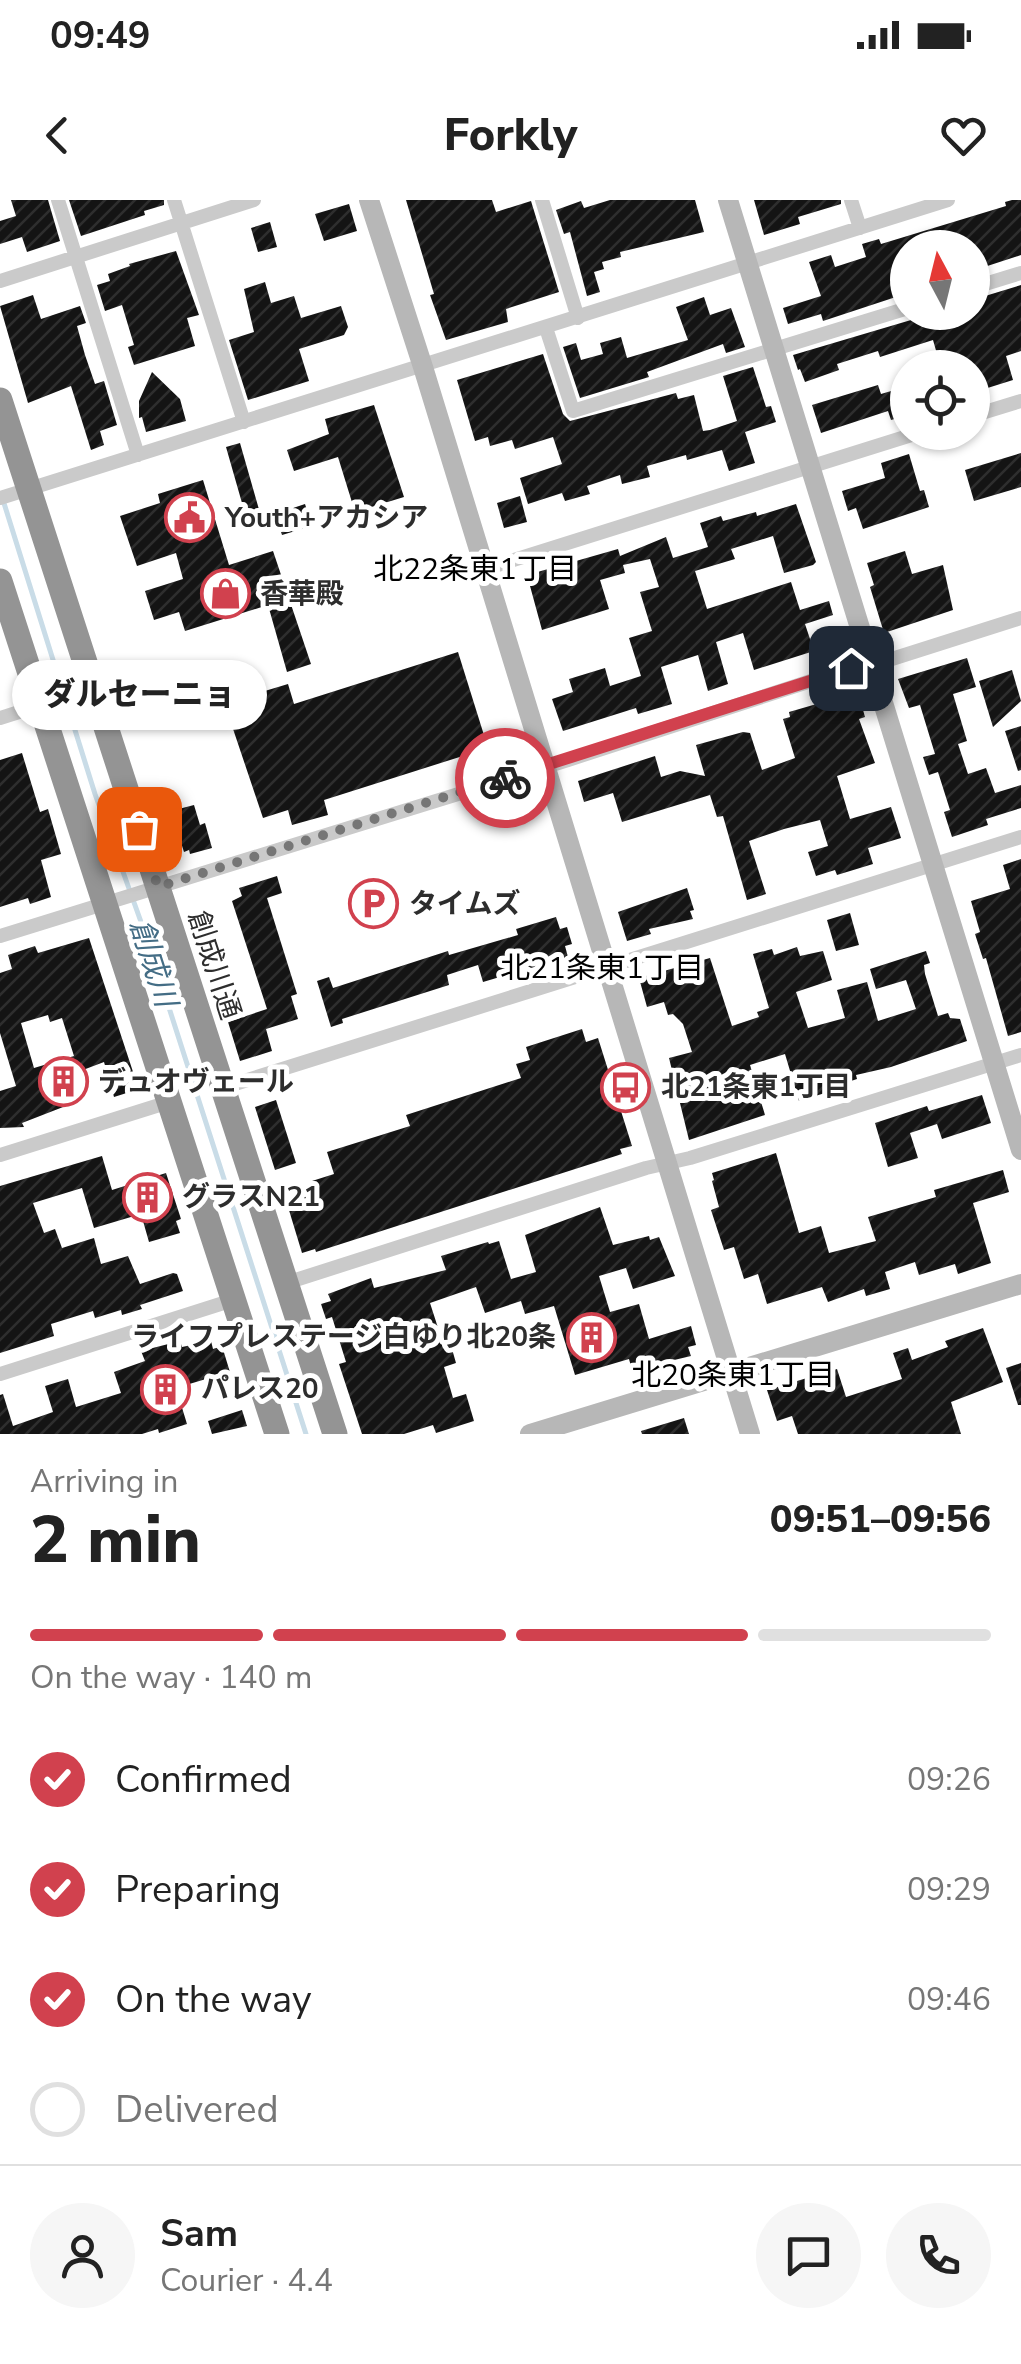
<!DOCTYPE html>
<html lang="en">
<head>
<meta charset="utf-8">
<style>
  :root { --surface:#fff; --page:#f6f6f6; --text:#222; --muted:#767676; --line:#e0e0e0; --accent:#d1414e }
  body { margin:0; font-family:"Nunito Sans","Noto Sans JP",sans-serif; background:var(--page); color:var(--text); height:100vh; display:flex; flex-direction:column; font-size:38px; white-space:nowrap }
  * { box-sizing:border-box; margin:0 }
  p { font-size:32px; color:var(--muted) }
  .icon { flex:none; width:55px; height:55px; fill:none; stroke:currentColor; stroke-width:2; stroke-linecap:round; stroke-linejoin:round }
  .map { position:relative; height:1234px; overflow:hidden }
  .side { display:flex; flex-direction:column; background:var(--surface); flex:1 }
  .side>* { flex:none }
  .needle { width:65px; rotate:353deg }
  .buttons { position:absolute; left:890px; top:30px; display:grid; gap:20px }
  .buttons a { display:grid; place-items:center; width:100px; height:100px; border-radius:50%; background:var(--surface); box-shadow:0 2px 8px #0004; font-size:50px }
  .pin { position:absolute; display:grid; place-items:center; width:85px; height:85px; color:#fff; margin:-42px; border-radius:20px; box-shadow:0 5px 15px #0006 }
  .courier { position:absolute; display:grid; place-items:center; width:100px; height:100px; margin:-50px; border:8px solid #d1414e; border-radius:50%; background:#fff; color:#222; box-shadow:0 2px 12px #0007 }
  .bubble { position:absolute; height:70px; border-radius:35px; background:var(--surface); box-shadow:0 2px 8px #0004; font-size:32px; font-weight:800; line-height:70px; text-align:center }
  .summary em { font-style:normal; font-weight:800 }
  .summary div { display:flex; flex-direction:column-reverse }
  .summary { display:flex; align-items:center; justify-content:space-between; height:170px; padding:0 30px }
  h1 { font-size:65px; font-weight:800; line-height:75px }
  .bar { display:grid; grid-template-columns:repeat(4,1fr); gap:15px 10px; align-content:center; height:120px; padding:0 30px }
  .bar i { height:12px; border-radius:8px; background:var(--line) }
  .bar .current { background:var(--accent) }
  .bar p { grid-column:span 4 }
  .line { display:flex; align-items:center; gap:25px; padding:0 30px; border-top:2px solid var(--line) }
  .line div { flex:1 }
  .round { display:grid; place-items:center; flex:none; width:105px; height:105px; border-radius:52px; background:var(--page) }
  ol { padding:0 30px; list-style:none }
  li { display:flex; align-items:center; gap:30px; height:110px }
  li p { margin-inline-start:auto }
  li .icon { padding:10px; border-radius:50%; background:var(--accent); color:#fff; stroke-width:4 }
  li:last-child { color:var(--muted) }
  li i { width:55px; height:55px; border:5px solid var(--line); border-radius:50% }
  .status { display:flex; justify-content:space-between; align-items:center; height:70px; padding:0 50px; background:var(--surface); direction:ltr }
  .status svg { height:28px; fill:currentColor }
  header { display:flex; justify-content:space-between; align-items:center; height:130px; padding:0 30px; background:var(--surface); font-size:45px; font-weight:800 }
  .map>svg:first-child { display:block }
</style>
</head>
<body>
<div class="status"><b>09:49</b><svg viewBox="0 0 49 12"><path d="M0 12V9h3v3zM5 12V6h3v6zM10 12V3h3v9zM15 12V0h3v12zM26 1h20v11H26zM47 4h2v5h-2z"/></svg></div>
<header><svg class="icon" aria-label="back" viewBox="0 0 24 24"><path d="M15 5l-7 7 7 7"/></svg>Forkly<svg class="icon" aria-label="heart" viewBox="0 0 24 24"><path d="M12 20l-8-8c-3-5 5-10 8-4 3-6 11-1 8 4z"/></svg></header>
<div class="map">
<svg width="1021" height="1234" viewBox="0 0 1021 1234">
  <defs>
    <pattern id="building-hatch" width="6" height="6" patternUnits="userSpaceOnUse" patternTransform="scale(2.5)"><rect width="6" height="6" fill="#141414"/><path d="M-1 1l2-2M0 6l6-6M5 7l2-2" fill="none" stroke="#2e2e2e"/></pattern>
  </defs>
  <rect width="100%" height="100%" fill="#fff"/>
  <g fill="none" stroke-linecap="round" stroke-linejoin="round">
    <!-- stream -->
    <path stroke="#c9dce7" stroke-width="5" d="M 3,300 L 95,594 L 145,733 L 306,1234"/>
  </g>
  <!-- building -->
  <path fill="url(#building-hatch)" fill-rule="evenodd" d="M 11,0 L 48,0 L 60,41 L 27,52 L 22,37 L 0,44 L 0,21 L 16,16 Z
    M 69,0 L 164,0 L 164,5 L 144,11 L 145,15 L 81,36 Z
    M 406,0 L 492,0 L 496,12 L 531,1 L 559,92 L 506,109 L 508,122 L 446,140 L 430,95 L 434,94 Z
    M 610,0 L 695,0 L 704,32 L 620,52 L 621,57 L 602,62 L 604,69 L 594,72 L 600,92 L 587,96 L 570,32 L 564,34 L 556,10 L 581,1 L 584,8 Z
    M 754,0 L 841,0 L 841,4 L 798,17 L 800,24 L 764,35 Z
    M 1012,0 L 1021,0 L 1021,55 L 972,71 L 972,48 L 908,48 L 908,93 L 823,121 L 821,114 L 788,124 L 783,108 L 821,96 L 809,62 L 831,55 L 835,67 L 866,57 L 862,44 L 879,39 L 881,44 L 1006,6 L 1005,2 Z
    M 349,4 L 357,31 L 324,41 L 315,14 Z
    M 270,22 L 277,47 L 258,52 L 251,28 Z
    M 176,51 L 199,115 L 187,118 L 195,146 L 134,165 L 128,147 L 134,145 L 122,105 L 105,111 L 97,85 L 110,81 L 108,74 L 130,66 L 129,64 Z
    M 265,82 L 271,103 L 294,96 L 301,118 L 341,106 L 348,127 L 344,135 L 299,149 L 309,181 L 248,200 L 229,140 L 254,132 L 244,89 Z
    M 1021,85 L 1021,151 L 1006,156 L 1013,180 L 978,191 L 968,159 L 941,168 L 933,140 L 880,157 L 878,151 L 837,164 L 839,170 L 805,182 L 800,169 L 798,170 L 793,155 L 938,112 L 972,112 L 972,100 Z
    M 33,95 L 41,119 L 80,106 L 86,123 L 77,126 L 85,155 L 95,184 L 104,181 L 117,225 L 100,231 L 104,245 L 91,250 L 71,186 L 28,203 L 0,106 Z
    M 704,97 L 710,115 L 731,108 L 745,147 L 726,153 L 723,144 L 647,172 L 649,177 L 580,198 L 563,147 L 576,143 L 581,160 L 603,154 L 600,143 L 621,137 L 627,158 L 688,140 L 676,107 Z
    M 543,154 L 563,214 L 570,221 L 676,193 L 678,199 L 694,195 L 703,231 L 710,230 L 737,221 L 723,176 L 753,167 L 766,207 L 771,206 L 776,222 L 745,232 L 755,263 L 729,271 L 722,250 L 687,260 L 686,255 L 647,266 L 650,277 L 622,284 L 620,275 L 587,286 L 590,294 L 565,301 L 562,293 L 528,304 L 520,278 L 562,264 L 553,237 L 515,249 L 512,240 L 490,246 L 488,237 L 475,241 L 457,180 Z
    M 152,172 L 180,199 L 186,221 L 146,232 L 142,217 L 139,218 L 139,201 Z
    M 878,185 L 881,194 L 908,186 L 908,215 L 891,220 L 888,211 L 821,233 L 812,205 Z
    M 374,205 L 404,297 L 355,312 L 338,257 L 294,271 L 287,250 L 329,234 L 325,219 Z
    M 240,243 L 260,313 L 246,317 L 226,247 Z
    M 1021,253 L 1021,287 L 974,301 L 965,270 Z
    M 909,254 L 920,291 L 924,290 L 929,307 L 863,329 L 856,308 L 848,311 L 842,291 L 885,278 L 881,263 Z
    M 203,280 L 229,365 L 273,351 L 311,464 L 287,472 L 268,405 L 185,431 L 179,412 L 154,420 L 145,391 L 183,379 L 176,353 L 137,366 L 120,316 L 160,303 L 158,294 Z
    M 520,296 L 527,322 L 504,328 L 497,303 Z
    M 305,304 L 312,326 L 282,335 L 275,314 Z
    M 796,304 L 816,362 L 813,365 L 784,373 L 773,336 L 731,349 L 735,359 L 695,371 L 707,409 L 791,382 L 800,410 L 829,401 L 833,415 L 805,424 L 814,451 L 754,470 L 743,433 L 716,442 L 728,484 L 708,491 L 698,455 L 661,467 L 672,504 L 638,514 L 636,508 L 563,531 L 552,499 L 573,492 L 569,479 L 605,468 L 610,486 L 641,476 L 629,438 L 652,431 L 640,392 L 659,387 L 650,359 L 623,365 L 625,373 L 600,380 L 609,409 L 542,430 L 527,375 L 618,349 L 620,356 L 666,337 L 673,358 L 708,347 L 700,323 L 721,316 L 723,321 L 756,312 L 757,316 Z
    M 905,351 L 912,374 L 943,365 L 953,410 L 884,433 L 870,387 L 874,385 L 867,363 Z
    M 458,452 L 488,548 L 324,600 L 328,615 L 292,625 L 288,610 L 263,618 L 230,520 L 199,529 L 194,512 L 288,484 L 294,504 Z
    M 967,458 L 976,487 L 953,494 L 967,541 L 958,544 L 968,574 L 986,568 L 995,593 L 1021,585 L 1021,608 L 986,619 L 988,625 L 952,637 L 944,612 L 950,610 L 938,572 L 929,575 L 923,557 L 935,554 L 920,505 L 909,508 L 898,479 Z
    M 1012,470 L 1021,501 L 993,527 L 979,481 Z
    M 858,492 L 865,517 L 859,519 L 875,563 L 837,576 L 850,619 L 891,607 L 901,638 L 868,648 L 873,664 L 837,675 L 835,670 L 816,676 L 808,652 L 828,646 L 820,620 L 784,629 L 749,641 L 766,694 L 747,700 L 723,616 L 717,617 L 710,595 L 622,622 L 613,593 L 584,602 L 578,581 L 655,556 L 661,577 L 680,571 L 705,576 L 696,545 L 743,532 L 750,533 L 762,570 L 795,558 L 783,519 L 790,517 L 789,512 Z
    M 1021,526 L 1021,570 L 1018,571 L 1005,531 Z
    M 22,553 L 40,612 L 48,609 L 61,654 L 41,660 L 51,697 L 30,704 L 28,698 L 0,707 L 0,560 Z
    M 194,605 L 200,625 L 205,623 L 212,648 L 190,654 L 189,650 L 184,652 L 171,611 Z
    M 1021,659 L 1021,832 L 1008,836 L 986,758 L 983,759 L 975,734 L 980,732 L 971,701 L 1010,689 L 1003,665 Z
    M 277,676 L 282,693 L 267,698 L 297,794 L 291,796 L 298,819 L 266,829 L 272,851 L 240,861 L 228,822 L 267,809 L 232,701 L 242,696 L 239,688 Z
    M 687,688 L 694,710 L 690,711 L 693,719 L 649,729 L 651,734 L 627,741 L 618,712 Z
    M 850,713 L 859,745 L 836,751 L 827,720 Z
    M 556,717 L 560,729 L 567,727 L 572,744 L 565,746 L 568,757 L 483,782 L 478,765 L 447,775 L 449,785 L 342,819 L 343,823 L 331,827 L 317,781 L 329,777 L 333,788 L 448,751 L 449,755 L 518,735 L 516,729 Z
    M 89,738 L 137,884 L 132,885 L 133,891 L 114,897 L 104,862 L 75,873 L 81,891 L 76,892 L 76,902 L 22,923 L 24,927 L 0,928 L 0,891 L 16,886 L 0,833 L 0,773 L 12,769 L 8,755 L 35,746 L 38,753 ZM 48,815 L 50,822 L 62,818 L 74,856 L 34,868 L 21,823 Z
    M 797,747 L 800,756 L 823,751 L 832,780 L 796,792 L 808,828 L 845,818 L 837,790 L 867,782 L 878,821 L 916,809 L 906,780 L 876,789 L 870,769 L 926,751 L 930,763 L 924,765 L 925,774 L 938,816 L 948,813 L 950,818 L 960,819 L 967,841 L 891,867 L 856,875 L 857,879 L 824,890 L 825,893 L 799,901 L 785,854 L 750,865 L 765,915 L 689,940 L 669,858 L 692,852 L 683,824 L 673,814 L 668,815 L 664,802 L 647,807 L 639,778 L 710,758 L 732,826 L 759,817 L 757,812 L 769,808 L 753,754 L 772,749 L 774,755 Z
    M 582,829 L 586,842 L 598,838 L 632,946 L 620,949 L 622,954 L 316,1052 L 315,1049 L 302,1053 L 285,997 L 315,989 L 312,981 L 334,974 L 327,952 L 410,926 L 406,915 L 521,878 L 516,864 L 530,860 L 526,847 Z
    M 982,895 L 991,923 L 942,939 L 937,924 L 910,933 L 918,958 L 888,967 L 875,923 L 927,906 L 929,911 Z
    M 276,900 L 296,963 L 275,970 L 255,907 Z
    M 776,953 L 799,1033 L 821,1026 L 829,1053 L 876,1041 L 868,1017 L 936,997 L 934,990 L 1003,970 L 1009,992 L 973,1003 L 991,1063 L 958,1074 L 955,1064 L 919,1075 L 915,1062 L 885,1072 L 890,1089 L 866,1096 L 864,1089 L 828,1102 L 822,1087 L 767,1104 L 758,1074 L 744,1079 L 734,1047 L 724,1050 L 711,1010 L 719,1007 L 712,981 L 714,980 L 712,973 Z
    M 102,956 L 112,990 L 166,973 L 181,1019 L 176,1021 L 180,1033 L 149,1042 L 141,1014 L 94,1028 L 82,988 L 33,1003 L 44,1033 L 55,1029 L 62,1048 L 94,1038 L 101,1064 L 128,1056 L 140,1084 L 173,1073 L 177,1074 L 183,1091 L 140,1105 L 142,1109 L 122,1115 L 121,1110 L 95,1118 L 93,1111 L 51,1124 L 54,1136 L 0,1153 L 0,986 Z
    M 600,1007 L 613,1045 L 649,1036 L 650,1040 L 659,1037 L 675,1076 L 633,1089 L 626,1068 L 599,1076 L 610,1112 L 639,1104 L 649,1139 L 691,1126 L 696,1145 L 688,1147 L 691,1156 L 632,1170 L 629,1159 L 575,1175 L 554,1106 L 525,1114 L 521,1101 L 485,1113 L 476,1087 L 430,1103 L 441,1137 L 448,1135 L 456,1163 L 444,1167 L 453,1198 L 466,1194 L 474,1221 L 436,1233 L 433,1225 L 404,1234 L 362,1234 L 339,1164 L 346,1162 L 332,1117 L 326,1119 L 321,1104 L 331,1101 L 328,1094 L 371,1078 L 374,1088 L 446,1070 L 441,1056 L 488,1042 L 489,1044 L 499,1041 L 511,1079 L 536,1072 L 525,1035 Z
    M 983,1128 L 1003,1182 L 951,1202 L 961,1234 L 798,1234 L 792,1216 L 777,1221 L 767,1190 L 837,1169 L 846,1197 L 902,1179 L 893,1153 L 908,1148 L 912,1160 L 948,1147 L 945,1141 Z
    M 180,1141 L 182,1147 L 211,1141 L 213,1149 L 222,1146 L 233,1182 L 208,1188 L 206,1179 L 176,1188 L 187,1224 L 159,1233 L 158,1229 L 142,1234 L 0,1234 L 0,1195 L 3,1194 L 13,1226 L 53,1212 L 45,1186 L 68,1179 L 76,1207 L 121,1193 L 114,1172 L 145,1161 L 141,1151 Z
    M 1021,1163 L 1021,1205 L 1018,1205 L 1006,1168 Z
    M 242,1210 L 247,1226 L 212,1234 L 208,1221 Z
    M 684,1218 L 689,1234 L 642,1234 L 641,1231 Z"/>
  <g fill="none" stroke-linecap="round" stroke-linejoin="round">
    <!-- street -->
    <path stroke="#cacaca" stroke-width="14" d="M 58,0 L 138,255
      M 174,0 L 244,222
      M 542,0 L 578,118
      M 851,0 L 860,28
      M 0,81 L 254,0
      M 972,88 L 1021,73
      M 546,128 L 573,211 L 908,108
      M 972,216 L 1021,201
      M 0,298 L 948,0
      M 485,369 L 921,232
      M 0,518 L 41,505
      M 0,736 L 568,560 L 851,468 L 873,465 L 1021,418
      M 222,888 L 1021,637
      M 0,955 L 169,902
      M 286,1083 L 646,968 L 690,958 L 1021,855
      M 0,1174 L 233,1100"/>
    <!-- secondary -->
    <path stroke="#b7b7b7" stroke-width="20" d="M 369,0 L 423,167 L 750,1234
      M 728,0 L 1021,950
      M 530,1234 L 1021,1084"/>
    <!-- highway -->
    <path stroke="#949494" stroke-width="25" d="M 0,200 L 335,1234
      M 0,381 L 277,1234"/>
  </g>
  <g fill="none" stroke-linecap="round" stroke-linejoin="round">
    <!-- done -->
    <path stroke="#767676" stroke-width="10" stroke-dasharray="0 18" d="M 139,629 L 158,687 L 505,578"/>
    <!-- route -->
    <path stroke="#d1414e" stroke-width="12" d="M 505,578 L 851,468"/>
  </g>
  <!-- icons -->
  <defs>
    <symbol id="civic-ring" viewBox="-11 -11 22 22"><circle r="9.5" fill="#fff" stroke="#d1414e" stroke-width="1.5"/><path d="M-.6-6.5H3V-4.5H.6V-3L4-1V1h2V6H-6V1h2V-1L-.6-3ZM-1.2 2.5V6h2.4V2.5Z" fill="#d1414e"/></symbol>
    <symbol id="shop-ring" viewBox="-11 -11 22 22"><circle r="9.5" fill="#fff" stroke="#d1414e" stroke-width="1.5"/><path d="M-5-2.5h2.3a2.7 3.5 0 0 1 5.4 0H5L5.5 6h-11ZM-1.5-2.5h3a1.5 2.3 0 0 0-3 0Z" fill="#d1414e"/></symbol>
    <symbol id="parking-ring" viewBox="-11 -11 22 22"><circle r="9.5" fill="#fff" stroke="#d1414e" stroke-width="1.5"/><path d="M-3.5-5.5H1a3.5 3.5 0 0 1 0 7H-1V5.5H-3.5ZM-1-3.4V-.6H.8a1.4 1.4 0 0 0 0-2.8Z" fill="#d1414e"/></symbol>
    <symbol id="building-ring" viewBox="-11 -11 22 22"><circle r="9.5" fill="#fff" stroke="#d1414e" stroke-width="1.5"/><path d="M-4-6H4V6H1V3H-1V6H-4ZM-2.5-4.3h1.7v1.8h-1.7ZM.8-4.3h1.7v1.8H.8ZM-2.5-1h1.7V.8h-1.7ZM.8-1h1.7V.8H.8Z" fill="#d1414e"/></symbol>
    <symbol id="bus-ring" viewBox="-11 -11 22 22"><circle r="9.5" fill="#fff" stroke="#d1414e" stroke-width="1.5"/><path d="M-5-6H5V4H4V6H2V4H-2V6H-4V4H-5ZM-3.5-4V0h7V-4ZM-3.5 1.2v1.5H-2V1.2ZM2 1.2v1.5H3.5V1.2Z" fill="#d1414e"/></symbol>
  </defs>
  <g fill-rule="evenodd">
    <use href="#civic-ring" x="162" y="290" width="55" height="55"/>
    <use href="#shop-ring" x="198" y="366" width="55" height="55"/>
    <use href="#parking-ring" x="346" y="676" width="55" height="55"/>
    <use href="#building-ring" x="36" y="854" width="55" height="55"/>
    <use href="#bus-ring" x="598" y="860" width="55" height="55"/>
    <use href="#building-ring" x="120" y="970" width="55" height="55"/>
    <use href="#building-ring" x="564" y="1110" width="55" height="55"/>
    <use href="#building-ring" x="138" y="1162" width="55" height="55"/>
  </g>
  <g text-anchor="middle" dominant-baseline="central" stroke-width="10" stroke-linejoin="round" paint-order="stroke">
    <!-- poi labels -->
    <g font-size="28" font-weight="bold" fill="#2d2d2d" stroke="#fff" text-anchor="start">
      <text x="225" y="318">Youth+アカシア</text>
      <text x="260" y="394">香華殿</text>
      <text x="409" y="704">タイムズ</text>
      <text x="98" y="882">デュオヴェール</text>
      <text x="661" y="887">北21条東1丁目</text>
      <text x="182" y="997">グラスN21</text>
      <text x="556" y="1137" text-anchor="end">ライフプレステージ白ゆり北20条</text>
      <text x="201" y="1189">パレス20</text>
    </g>
    <!-- street labels -->
    <g font-size="28" fill="#2d2d2d" stroke="#fff">
      <text transform="translate(214 765) rotate(72)">創成川通</text>
    </g>
    <!-- neighbourhood labels -->
    <g font-size="30" fill="#000" stroke="#fff">
      <text x="475" y="369">北22条東1丁目</text>
      <text x="602" y="768">北21条東1丁目</text>
      <text x="733" y="1175">北20条東1丁目</text>
    </g>
    <!-- water labels -->
    <g font-size="30" font-style="italic" fill="#446d85" stroke="#fff">
      <text transform="translate(153 763) rotate(72)">創成川</text>
    </g>
  </g>
</svg>
<div class="buttons">
<a><svg class="needle" viewBox="-14 -14 28 28"><path d="M0-13l5 13h-10z" fill="#e53935"/><path d="M0 13l5-13h-10z" fill="#767676"/></svg></a>
<a><svg class="icon" aria-label="locate" viewBox="0 0 24 24"><circle cx="12" cy="12" r="6"/><path d="M12 2v4M12 18v4M2 12h4M18 12h4"/></svg></a>
</div>
<div class="pin" style="left:139px;top:629px;background:#ea580c"><svg class="icon" aria-label="bag" viewBox="0 0 24 24"><path d="M5 8h14l-1 12H6zM9 8a3 3 0 0 1 6 0"/></svg></div>
<div class="pin" style="left:851px;top:468px;background:#1f2937"><svg class="icon" aria-label="home" viewBox="0 0 24 24"><path d="M3 11l9-7 9 7M6 9v11h12V9"/></svg></div>
<div class="courier" style="left:505px;top:578px"><svg class="icon" aria-label="bike" viewBox="0 0 24 24"><circle cx="6" cy="16" r="4"/><circle cx="18" cy="16" r="4"/><path d="M6 16l4-8h5l3 8M10 8l3 8H6M13 5h3"/></svg></div>
<div class="bubble" style="left:12px;top:460px;width:255px">ダルセーニョ</div>
</div>
<section class="side">
<div class="summary"><div><h1>2 min</h1><p>Arriving in</p></div><em>09:51–09:56</em></div>
<div class="bar"><i class="current"></i><i class="current"></i><i class="current"></i><i></i><p>On the way · 140 m</p></div>
<ol>
<li><svg class="icon" aria-label="check" viewBox="0 0 24 24"><path d="M5 12l5 5 9-10"/></svg>Confirmed<p>09:26</p></li>
<li><svg class="icon" aria-label="check" viewBox="0 0 24 24"><path d="M5 12l5 5 9-10"/></svg>Preparing<p>09:29</p></li>
<li><svg class="icon" aria-label="check" viewBox="0 0 24 24"><path d="M5 12l5 5 9-10"/></svg>On the way<p>09:46</p></li>
<li><i></i>Delivered</li>
</ol>
<div class="line" style="height:180px"><a class="round"><svg class="icon" aria-label="person" viewBox="0 0 24 24"><circle cx="12" cy="8" r="4"/><path d="M4 21q1-7 8-7t8 7"/></svg></a><div><b>Sam</b><p>Courier · 4.4</p></div><a class="round"><svg class="icon" aria-label="chat" viewBox="0 0 24 24"><path d="M4 5h16v11H9l-5 4z"/></svg></a><a class="round"><svg class="icon" aria-label="phone" viewBox="0 0 24 24"><path d="M5 4h4l2 5-3 2q2 4 5 5l2-3 5 2v4C11 20 4 13 5 4z"/></svg></a></div>
</section>
</body>
</html>
